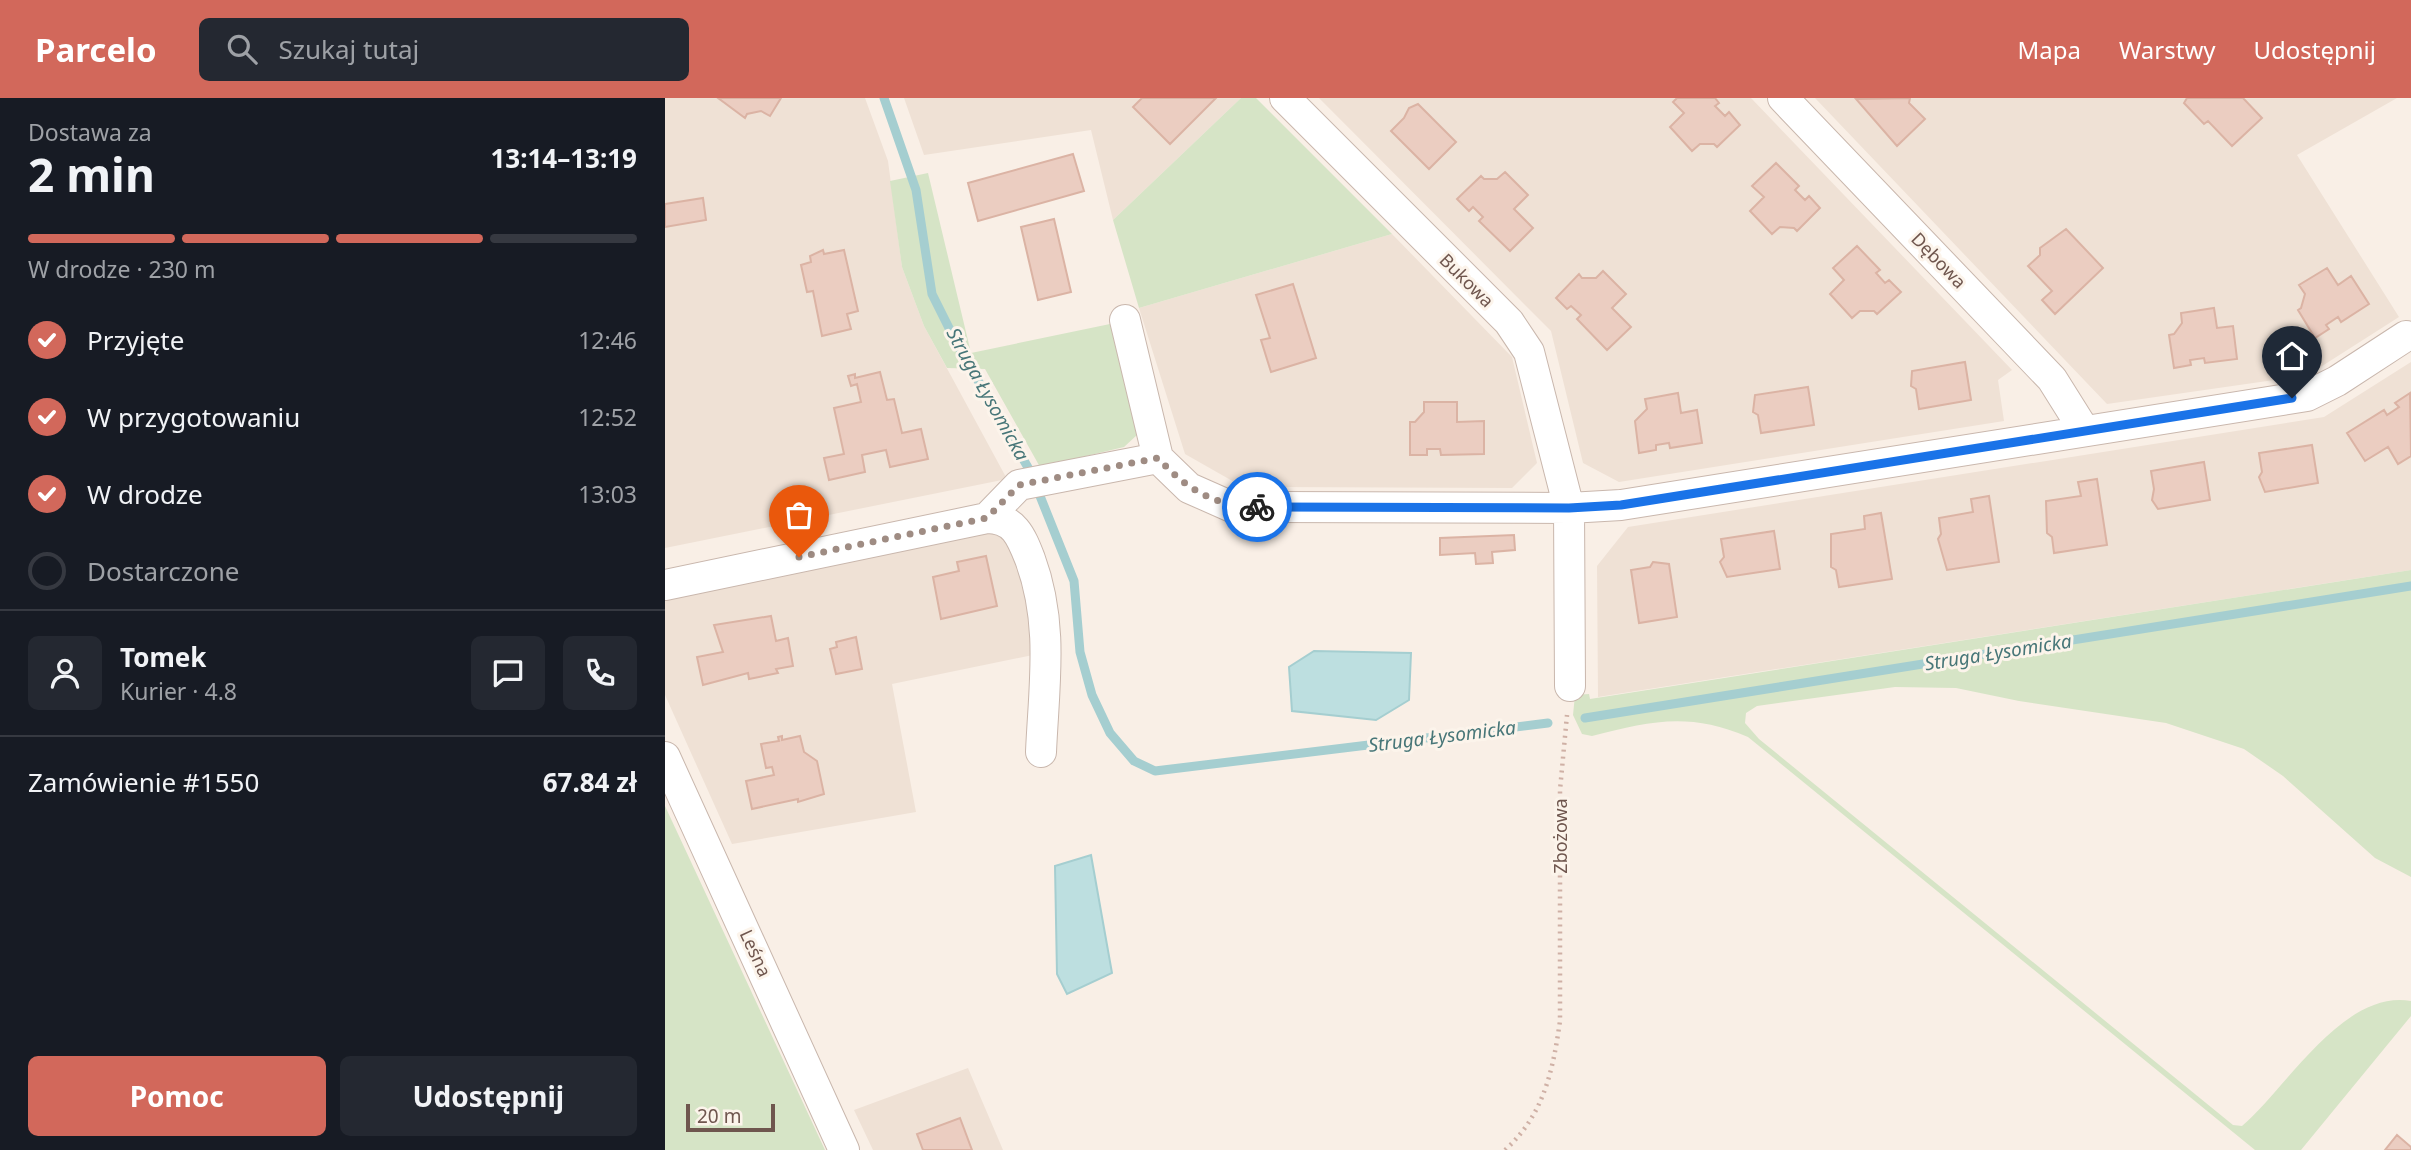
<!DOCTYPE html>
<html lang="pl">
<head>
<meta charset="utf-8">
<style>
  :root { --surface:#171b24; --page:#242831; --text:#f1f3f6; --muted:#9ea1a6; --line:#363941; --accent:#d2685b }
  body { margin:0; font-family:"Noto Sans",sans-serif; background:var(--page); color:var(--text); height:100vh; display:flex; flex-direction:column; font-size:26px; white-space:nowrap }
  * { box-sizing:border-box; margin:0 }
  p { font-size:23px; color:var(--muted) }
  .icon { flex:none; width:38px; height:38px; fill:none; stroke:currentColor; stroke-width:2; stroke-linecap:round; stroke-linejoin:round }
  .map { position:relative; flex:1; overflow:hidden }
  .side { display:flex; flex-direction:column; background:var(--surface); width:665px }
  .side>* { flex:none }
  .scale { position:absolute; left:21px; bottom:18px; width:89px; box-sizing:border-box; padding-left:7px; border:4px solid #6f564e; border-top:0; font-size:19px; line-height:24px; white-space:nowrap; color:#6f564e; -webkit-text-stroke:5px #fcf4eb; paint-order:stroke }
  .pin { position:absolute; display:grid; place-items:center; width:60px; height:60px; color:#fff; margin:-72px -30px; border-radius:50% 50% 50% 0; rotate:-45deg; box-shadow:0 0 7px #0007 }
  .pin .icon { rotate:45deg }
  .courier { position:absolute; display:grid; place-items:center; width:70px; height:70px; margin:-35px; border:5px solid #1a73e8; border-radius:50%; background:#fff; color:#222; box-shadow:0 2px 9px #0007 }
  .head em { font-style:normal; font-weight:700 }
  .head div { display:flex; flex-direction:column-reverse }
  .head { display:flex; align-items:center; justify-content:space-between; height:119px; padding:0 28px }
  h1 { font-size:46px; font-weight:700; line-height:52px }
  .bar { display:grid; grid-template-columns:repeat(4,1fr); gap:10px 7px; align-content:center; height:84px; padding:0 28px }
  .bar i { height:9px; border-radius:5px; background:var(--line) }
  .bar .active { background:var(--accent) }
  .bar p { grid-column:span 4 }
  .line { display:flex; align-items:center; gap:18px; padding:0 28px; border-top:2px solid var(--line) }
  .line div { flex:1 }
  .round { display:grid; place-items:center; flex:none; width:74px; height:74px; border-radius:10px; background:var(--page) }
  ol { padding:0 28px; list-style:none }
  li { display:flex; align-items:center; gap:21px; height:77px }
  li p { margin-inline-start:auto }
  li .icon { padding:7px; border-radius:50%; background:var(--accent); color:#fff; stroke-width:4 }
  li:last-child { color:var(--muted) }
  li i { width:38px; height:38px; border:4px solid var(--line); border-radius:50% }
  .button { display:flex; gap:14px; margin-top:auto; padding:14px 28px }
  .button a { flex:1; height:80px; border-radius:10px; background:var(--accent); color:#fff; font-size:28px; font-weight:700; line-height:80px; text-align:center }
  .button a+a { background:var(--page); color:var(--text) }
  header { display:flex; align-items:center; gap:42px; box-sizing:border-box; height:98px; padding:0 35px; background:var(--accent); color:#fff }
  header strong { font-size:33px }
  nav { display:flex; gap:38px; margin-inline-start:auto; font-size:24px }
  .search { width:490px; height:63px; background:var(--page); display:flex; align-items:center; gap:18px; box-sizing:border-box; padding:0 24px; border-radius:10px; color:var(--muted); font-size:26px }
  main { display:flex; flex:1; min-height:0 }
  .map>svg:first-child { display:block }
</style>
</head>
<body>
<header>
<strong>Parcelo</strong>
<div class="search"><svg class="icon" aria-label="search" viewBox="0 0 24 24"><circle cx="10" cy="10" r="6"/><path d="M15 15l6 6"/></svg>Szukaj tutaj</div>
<nav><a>Mapa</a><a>Warstwy</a><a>Udostępnij</a></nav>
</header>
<main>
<section class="side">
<div class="head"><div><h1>2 min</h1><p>Dostawa za</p></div><em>13:14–13:19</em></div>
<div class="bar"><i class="active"></i><i class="active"></i><i class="active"></i><i></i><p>W drodze · 230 m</p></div>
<ol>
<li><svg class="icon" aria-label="check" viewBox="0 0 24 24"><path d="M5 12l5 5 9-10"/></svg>Przyjęte<p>12:46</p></li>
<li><svg class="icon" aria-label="check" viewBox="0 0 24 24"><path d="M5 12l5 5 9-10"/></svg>W przygotowaniu<p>12:52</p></li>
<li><svg class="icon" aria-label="check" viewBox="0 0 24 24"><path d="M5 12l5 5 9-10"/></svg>W drodze<p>13:03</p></li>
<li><i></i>Dostarczone</li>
</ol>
<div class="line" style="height:126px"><a class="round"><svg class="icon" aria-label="person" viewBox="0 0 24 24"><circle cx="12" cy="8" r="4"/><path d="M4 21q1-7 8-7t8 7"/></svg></a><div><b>Tomek</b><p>Kurier · 4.8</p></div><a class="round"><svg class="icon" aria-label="chat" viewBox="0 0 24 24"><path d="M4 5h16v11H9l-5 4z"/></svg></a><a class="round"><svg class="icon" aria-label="phone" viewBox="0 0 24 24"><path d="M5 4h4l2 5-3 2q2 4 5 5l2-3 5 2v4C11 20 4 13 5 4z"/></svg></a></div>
<div class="line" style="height:91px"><div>Zamówienie #1550</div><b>67.84 zł</b></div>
<div class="button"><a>Pomoc</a><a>Udostępnij</a></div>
</section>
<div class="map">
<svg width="1746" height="1052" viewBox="0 0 1746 1052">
  <rect width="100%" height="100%" fill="#f9efe6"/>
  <!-- residential -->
  <path fill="#efe1d5" d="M 0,0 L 200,0 L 223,63 L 237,169 L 259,228 L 342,381 L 0,450 Z
    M 239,0 L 576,0 L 448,122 L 426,32 L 259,57 Z
    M 654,0 L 1086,0 L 1347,272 L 1333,282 L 1339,323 L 954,384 L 918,365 L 886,233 Z
    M 1150,0 L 1732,0 L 1632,57 L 1734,219 L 1643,277 L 1442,306 Z
    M 727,136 L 847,259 L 872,365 L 847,390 L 578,389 L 520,356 L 474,210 Z
    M 1746,264 L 1746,472 L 933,599 L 932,468 L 963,429 L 1659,319 Z
    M 325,429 L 346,440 L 368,508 L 368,557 L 227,586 L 251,714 L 67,746 L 0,597 L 0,499 Z
    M 303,970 L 338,1052 L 208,1052 L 189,1012 Z"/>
  <!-- green -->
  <path fill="#d6e4c6" d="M 576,0 L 591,0 L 727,136 L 474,210 L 448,122 Z
    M 263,75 L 306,255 L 445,226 L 472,337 L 459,349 L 375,369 L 320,271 L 282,270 L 259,228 L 237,169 L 225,83 Z
    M 1746,472 L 1746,779 L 1710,760 L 1618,678 L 1579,651 L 1501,625 L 1354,603 L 1291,590 L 1230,589 L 1092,608 L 1081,615 L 1080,625 L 1094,641 L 1568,1027 L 1577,1028 C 1621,991 1678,891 1746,903 L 1746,918 L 1636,1052 L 1590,1052 L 1083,639 C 1024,614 986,623 927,638 L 917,636 L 908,617 L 910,597 L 924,596 L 925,601 Z
    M 0,708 L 160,1052 L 0,1052 Z"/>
  <!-- water -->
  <path fill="#bddfe0" stroke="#a5ced0" stroke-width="2" d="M 649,553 L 746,555 L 744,602 L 711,622 L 627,613 L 624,569 Z
    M 426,757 L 447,875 L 402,896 L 392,876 L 390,768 Z"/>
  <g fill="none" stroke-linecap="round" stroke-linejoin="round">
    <!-- stream -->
    <path stroke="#a5ced0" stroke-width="9" d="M 219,0 L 251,92 L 267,196 L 292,246 L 365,373 L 409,483 L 415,554 L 427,597 L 445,635 L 469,663 L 490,673 L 883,625
      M 920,620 L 1746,488"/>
  </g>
  <!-- building -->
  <path fill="#ebcdc1" stroke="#dbb3a4" stroke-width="2" d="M 53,0 L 116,0 L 105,18 L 96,13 L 82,16 L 80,20 Z
    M 477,0 L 551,0 L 505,46 L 468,9 Z
    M 1012,0 L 1050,0 L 1054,5 L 1050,8 L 1060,18 L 1064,14 L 1075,27 L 1052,49 L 1049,46 L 1035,46 L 1027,53 L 1005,29 L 1019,15 L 1008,4 Z
    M 1245,0 L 1244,5 L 1260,21 L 1232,48 L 1191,1 Z
    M 1522,0 L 1578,0 L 1597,20 L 1567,48 L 1543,23 L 1539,26 L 1519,5 Z
    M 753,6 L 791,44 L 764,71 L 726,33 L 739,20 L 744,10 Z
    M 408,56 L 419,93 L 313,123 L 303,85 Z
    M 1111,65 L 1134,88 L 1130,92 L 1140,102 L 1144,98 L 1155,110 L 1132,133 L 1129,130 L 1115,129 L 1107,136 L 1085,113 L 1099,99 L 1087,88 Z
    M 840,74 L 863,97 L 849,111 L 868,130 L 845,153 L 814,123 L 818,119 L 808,109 L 804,113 L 792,101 L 816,78 L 819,81 L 832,81 Z
    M 38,100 L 41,122 L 0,129 L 0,106 Z
    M 389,121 L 406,194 L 373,202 L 356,129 Z
    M 1401,131 L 1438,170 L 1390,216 L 1377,202 L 1387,193 L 1363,168 L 1375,157 L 1375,150 Z
    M 1192,148 L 1215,172 L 1211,175 L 1220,185 L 1224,182 L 1236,194 L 1212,216 L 1209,213 L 1195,213 L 1187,220 L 1165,196 L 1179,182 L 1168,170 Z
    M 158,152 L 159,156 L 179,152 L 193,213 L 182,216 L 186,231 L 157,238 L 148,193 L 142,194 L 136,167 L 146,164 L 145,158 Z
    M 1662,170 L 1673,187 L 1686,178 L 1704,206 L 1676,224 L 1673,219 L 1661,227 L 1664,231 L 1650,240 L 1633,212 L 1636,210 L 1640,196 L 1634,187 Z
    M 938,173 L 961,196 L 947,210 L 966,229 L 942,252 L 912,221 L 916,217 L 906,208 L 902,211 L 891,200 L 914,176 L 917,180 L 931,180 Z
    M 628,186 L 651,260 L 606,274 L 596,242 L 605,240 L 591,197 Z
    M 1549,210 L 1552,230 L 1568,228 L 1572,261 L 1540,265 L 1539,260 L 1525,262 L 1526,267 L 1509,270 L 1504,237 L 1509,236 L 1517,225 L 1516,215 Z
    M 1300,264 L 1306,302 L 1254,311 L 1251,291 L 1246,288 L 1247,273 Z
    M 215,274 L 222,302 L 229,301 L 237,335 L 256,331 L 263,361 L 225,369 L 221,352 L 197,357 L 200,374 L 164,382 L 159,360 L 179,356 L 169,310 L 196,304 L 192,286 L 186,288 L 183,278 L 190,276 L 190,280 Z
    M 1143,289 L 1149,327 L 1096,335 L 1093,317 L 1088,314 L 1090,297 Z
    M 1013,295 L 1016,315 L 1032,312 L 1037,345 L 1005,350 L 1004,345 L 991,347 L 991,352 L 974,355 L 970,323 L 982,311 L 980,301 Z
    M 1745,295 L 1746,358 L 1733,366 L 1723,349 L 1700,363 L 1682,335 L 1719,312 L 1722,317 L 1734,309 L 1730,305 Z
    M 759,304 L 792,304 L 792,324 L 819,323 L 819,356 L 776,357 L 775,351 L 762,351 L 762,357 L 745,357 L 745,324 L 750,324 L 759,314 Z
    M 1647,347 L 1653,385 L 1600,394 L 1594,379 L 1597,374 L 1594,355 Z
    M 1539,364 L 1545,402 L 1493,411 L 1487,402 L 1489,391 L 1486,373 Z
    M 1432,381 L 1442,447 L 1389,455 L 1387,439 L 1382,435 L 1381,403 L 1416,398 L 1413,384 Z
    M 1324,398 L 1334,464 L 1282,472 L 1273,441 L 1276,436 L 1274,420 L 1308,414 L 1306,401 Z
    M 1216,415 L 1227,481 L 1174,489 L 1171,472 L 1166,469 L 1166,436 L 1200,431 L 1199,418 Z
    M 1109,433 L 1115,471 L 1062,479 L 1055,464 L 1059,459 L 1056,441 Z
    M 849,437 L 850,452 L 827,454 L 828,465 L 811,466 L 810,455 L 775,457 L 775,440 Z
    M 321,458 L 332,508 L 276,521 L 268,479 L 294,473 L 292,464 Z
    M 988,464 L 1004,466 L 1012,519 L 974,525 L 966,472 L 985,469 Z
    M 106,518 L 111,543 L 123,540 L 128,568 L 111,571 L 113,575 L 84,581 L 83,575 L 38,587 L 32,559 L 58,554 L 49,527 Z
    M 191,539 L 197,571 L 171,576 L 165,551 L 172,549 L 171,544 Z
    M 117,638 L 117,642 L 135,638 L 139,654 L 152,663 L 159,696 L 133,704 L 133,701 L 87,711 L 81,683 L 109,677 L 107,669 L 101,670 L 96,646 L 114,643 L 113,639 Z
    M 295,1020 L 307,1052 L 258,1052 L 252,1036 Z
    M 1732,1037 L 1746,1049 L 1746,1052 L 1720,1052 Z"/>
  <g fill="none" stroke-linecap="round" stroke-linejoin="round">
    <defs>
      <path id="minor" d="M 620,0 L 844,224 L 864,254 L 904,410 L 905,588
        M 1118,0 L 1387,281 L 1419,332
        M 493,360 L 524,390 L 567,409 L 904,410 L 956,407 L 1642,298 L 1672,283 L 1741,238
        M 322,420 L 354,387 L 493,360 L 460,222
        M 0,487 L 322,420 C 349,420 356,438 365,461 C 389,526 379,586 376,654
        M 0,659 L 179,1052"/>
    </defs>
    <!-- minor casing -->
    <use href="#minor" stroke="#c9b7ad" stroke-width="32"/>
    <!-- path -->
    <path stroke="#cfb0a5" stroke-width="4.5" stroke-dasharray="2 5" stroke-linecap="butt" d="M 840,1052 C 879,1017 888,972 895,923 L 895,692 L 902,617"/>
    <!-- minor -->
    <use href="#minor" stroke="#fff" stroke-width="30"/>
  </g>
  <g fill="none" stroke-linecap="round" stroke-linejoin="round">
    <!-- done -->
    <path stroke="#9f8c83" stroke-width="7" stroke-dasharray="0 12.6" d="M 134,459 L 322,420 L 354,387 L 493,360 C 520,390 550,409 592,409"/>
    <!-- route -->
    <path stroke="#1a73e8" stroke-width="9" d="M 592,409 L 904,410 L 956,407 L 1627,300"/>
  </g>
  <g text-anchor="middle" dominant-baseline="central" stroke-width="6" stroke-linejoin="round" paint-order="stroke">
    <!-- street labels -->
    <g font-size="18" fill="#6f564e" stroke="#fcf4eb">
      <text transform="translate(1274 162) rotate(46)">Dębowa</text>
      <text transform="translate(802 182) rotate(45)">Bukowa</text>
      <text transform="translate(895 738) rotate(-90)">Zbożowa</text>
      <text transform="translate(91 855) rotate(65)">Leśna</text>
    </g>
    <!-- water labels -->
    <g font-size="19" font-style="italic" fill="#477678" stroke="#fcf4eb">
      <text transform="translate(323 296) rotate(61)">Struga Łysomicka</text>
      <text transform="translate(1333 554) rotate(-9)">Struga Łysomicka</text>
      <text transform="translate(777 638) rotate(-7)">Struga Łysomicka</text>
    </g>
  </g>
</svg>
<div class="scale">20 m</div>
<div class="pin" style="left:134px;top:459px;background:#ea580c"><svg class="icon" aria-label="bag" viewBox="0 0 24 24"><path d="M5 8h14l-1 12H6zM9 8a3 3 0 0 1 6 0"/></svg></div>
<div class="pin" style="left:1627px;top:300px;background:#1f2937"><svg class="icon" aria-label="home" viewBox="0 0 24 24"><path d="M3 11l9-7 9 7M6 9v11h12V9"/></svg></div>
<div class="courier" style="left:592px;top:409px"><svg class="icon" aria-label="bike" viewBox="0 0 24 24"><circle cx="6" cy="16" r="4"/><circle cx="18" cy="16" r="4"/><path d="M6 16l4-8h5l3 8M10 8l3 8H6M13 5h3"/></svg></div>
</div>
</main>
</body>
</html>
